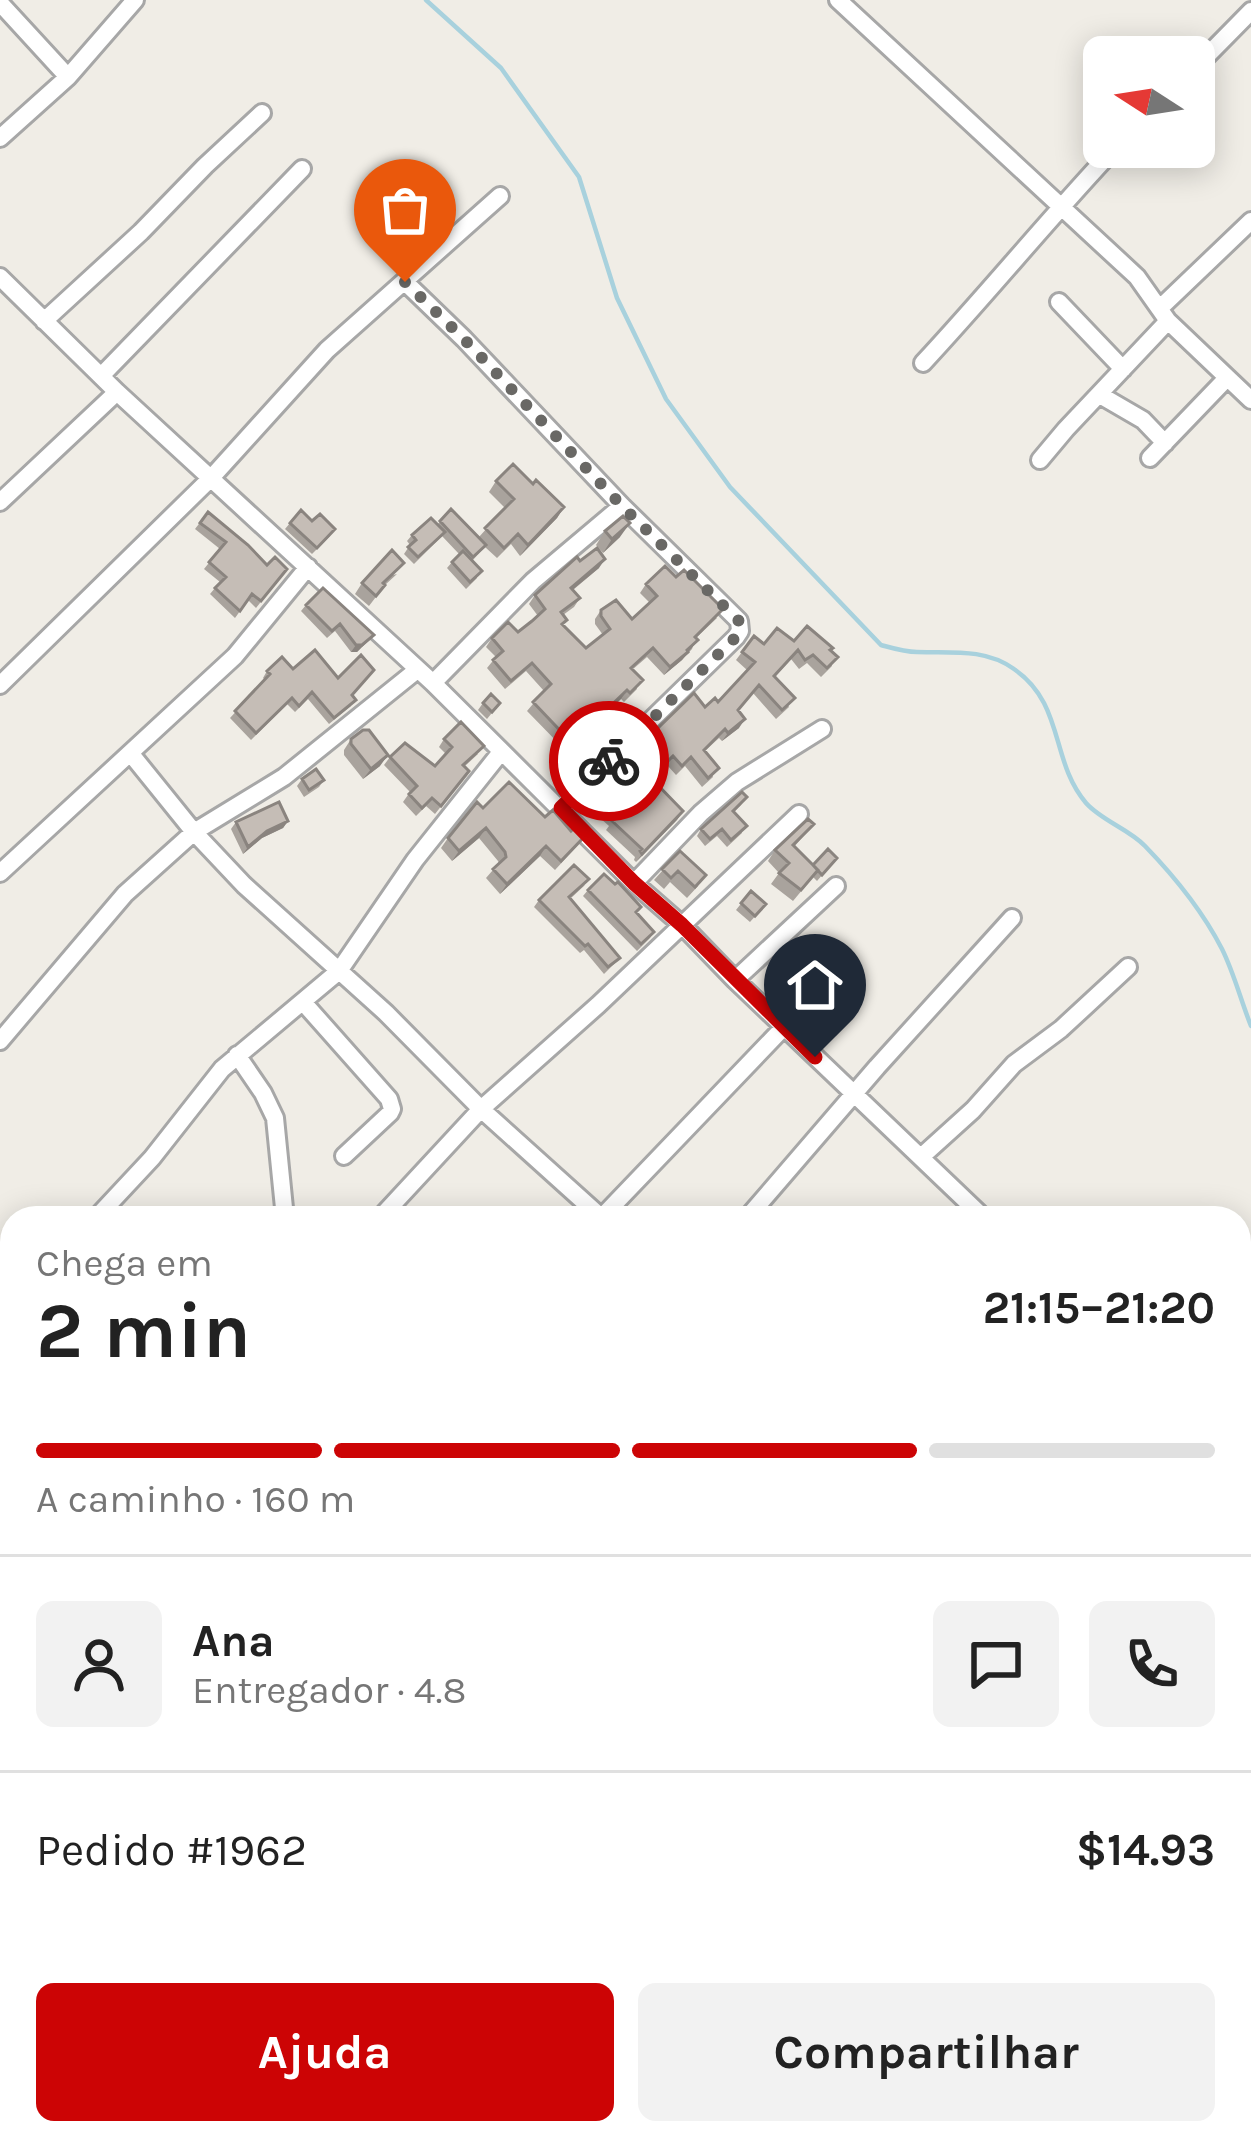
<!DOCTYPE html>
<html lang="pt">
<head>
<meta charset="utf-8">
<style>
  :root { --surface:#fff; --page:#f2f2f2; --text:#222; --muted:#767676; --line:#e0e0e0; --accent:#cc0405 }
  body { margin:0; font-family:Karla,sans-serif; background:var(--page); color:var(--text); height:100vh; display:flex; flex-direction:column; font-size:45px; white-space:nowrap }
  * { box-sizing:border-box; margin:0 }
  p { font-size:39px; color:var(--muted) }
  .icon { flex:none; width:66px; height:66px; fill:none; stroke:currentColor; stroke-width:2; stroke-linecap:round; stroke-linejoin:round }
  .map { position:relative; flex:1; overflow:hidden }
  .panel { position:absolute; left:0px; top:1206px; width:1251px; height:939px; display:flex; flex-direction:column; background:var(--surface); border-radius:36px 36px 0 0; box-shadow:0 6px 30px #0003 }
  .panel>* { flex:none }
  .needle { width:78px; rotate:282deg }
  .fabs { position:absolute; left:1083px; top:36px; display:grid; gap:24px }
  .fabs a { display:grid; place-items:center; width:132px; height:132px; border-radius:18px; background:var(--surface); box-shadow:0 6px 30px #0003; font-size:60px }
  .pin { position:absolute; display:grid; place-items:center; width:102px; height:102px; color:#fff; margin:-123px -51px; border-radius:50% 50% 50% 0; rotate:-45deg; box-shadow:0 0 12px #0007 }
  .pin .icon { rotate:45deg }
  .courier { position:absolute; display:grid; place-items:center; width:120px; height:120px; margin:-60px; border:9px solid #cc0405; border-radius:50%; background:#fff; color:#222; box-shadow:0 3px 15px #0007 }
  .overview em { font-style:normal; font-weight:700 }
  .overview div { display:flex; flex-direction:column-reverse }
  .overview { display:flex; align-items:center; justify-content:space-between; height:204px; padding:0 36px }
  h1 { font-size:78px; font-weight:700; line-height:90px }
  .bar { display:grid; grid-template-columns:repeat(4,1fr); gap:18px 12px; align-content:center; height:144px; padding:0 36px }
  .bar i { height:15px; border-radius:9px; background:var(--line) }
  .bar .selected { background:var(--accent) }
  .bar p { grid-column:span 4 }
  .line { display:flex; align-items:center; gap:30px; padding:0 36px; border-top:3px solid var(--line) }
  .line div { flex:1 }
  .round { display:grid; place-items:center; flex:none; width:126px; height:126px; border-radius:18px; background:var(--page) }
  .button { display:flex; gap:24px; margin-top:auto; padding:24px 36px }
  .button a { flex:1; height:138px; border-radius:18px; background:var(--accent); color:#fff; font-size:48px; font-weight:700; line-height:138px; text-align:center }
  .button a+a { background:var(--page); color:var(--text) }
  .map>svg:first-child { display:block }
</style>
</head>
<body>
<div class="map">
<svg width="1251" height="2143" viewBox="0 0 1251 2143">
  <rect width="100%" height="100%" fill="#f0ede6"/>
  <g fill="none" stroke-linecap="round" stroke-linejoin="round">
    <!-- stream -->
    <path stroke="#a8d1dd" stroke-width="4.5" d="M 426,0 L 501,68 L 579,177 L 617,298 L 666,399 L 730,487 L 881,645 C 892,648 905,652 917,652 C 950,653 985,648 1014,669 C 1065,704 1050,761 1086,803 C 1102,821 1129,829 1145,846 C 1175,877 1202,910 1222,949 C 1234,973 1241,1001 1251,1026"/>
    <defs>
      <path id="lane" d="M 12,1806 L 6,1811 L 3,1820 L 12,1839
        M 0,1959 L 12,1974
        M 0,2108 L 12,2100
        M 147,2133 L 157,2143"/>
      <path id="street" d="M 838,0 L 1137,277 L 1168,321 L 1251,400
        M 0,3 L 68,77
        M 1194,69 L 1251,11
        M 0,138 L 68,77 L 135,0
        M 0,277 L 117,392 L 433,683 L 634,883 L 682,925 L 735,980 L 984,1218
        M 405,282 L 464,339 L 622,506 L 739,621 L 740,631 L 736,637 L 561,808
        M 1059,302 L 1123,369
        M 1160,308 L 1251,221
        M 44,321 L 141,232 L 205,166 L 262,113
        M 923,363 C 989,292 1050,217 1116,147
        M 102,375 L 302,169
        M 1100,395 L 1143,420 L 1165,443
        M 1150,458 L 1226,379
        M 1040,460 L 1066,429 L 1168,321
        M 0,502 L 117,392
        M 433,683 L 533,581 L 622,506
        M 0,685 L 212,477 L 327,350 L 500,196
        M 131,754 L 194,832 L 244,885 L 386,1013 L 481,1109 L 602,1218
        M 0,873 L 235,656 L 308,567
        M 634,883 L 701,813 L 737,782 L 822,729
        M 735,980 L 836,886
        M 303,1002 L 389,1099 L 392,1109 L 390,1113 L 344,1156
        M 0,1041 L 125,894 L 194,832 L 284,777 L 417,670
        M 237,1055 L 263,1093 L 275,1118 L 285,1218
        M 921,1157 L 973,1110 L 1014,1064 L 1061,1029 L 1128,967
        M 96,1218 L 152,1158 L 222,1069 L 339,971 L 415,860 L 501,752
        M 380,1218 L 481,1109 L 598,1005 L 799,814
        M 601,1218 L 784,1027
        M 747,1218 L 877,1067 L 1012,918
        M 0,1300 L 12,1315
        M 1239,1469 L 1251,1481
        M 1239,1552 L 1251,1544
        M 1239,1725 L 1251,1713
        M 1239,1964 L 1251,1953
        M 1239,2117 L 1251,2109
        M 611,2133 L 619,2143
        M 914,2133 L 921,2143
        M 1175,2133 L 1185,2143
        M 809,2143 L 819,2133
        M 1210,2143 L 1218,2133"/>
    </defs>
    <!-- lane casing -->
    <use href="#lane" stroke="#a7a7a7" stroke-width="14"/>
    <!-- street casing -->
    <use href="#street" stroke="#a7a7a7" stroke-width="22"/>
    <!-- lane -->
    <use href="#lane" stroke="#fff" stroke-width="8"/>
    <!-- street -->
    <use href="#street" stroke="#fff" stroke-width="16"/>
  </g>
  <!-- wall -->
  <path fill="#a9a39d" d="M 496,481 L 533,484 L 564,507 L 557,518 L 520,556 L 511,544 L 497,558 L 485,547 L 472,561 L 477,578 L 466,589 L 447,568 L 459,554 L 442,536 L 414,564 L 404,554 L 410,545 L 407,541 L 412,535 L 437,525 L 451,509 L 479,537 L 505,508 L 489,492 Z
    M 208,512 L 267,565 L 287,569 L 256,608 L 248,600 L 235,618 L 210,594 L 220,582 L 204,569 L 220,549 L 195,529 Z
    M 312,521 L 330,536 L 312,554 L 285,529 L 290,523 Z
    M 605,531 L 620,537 L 603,553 L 596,545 Z
    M 580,561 L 599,568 L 573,590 L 580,598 L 574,607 L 563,615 L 563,625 L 586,648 L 603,635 L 595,624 L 595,619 L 601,610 L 632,619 L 650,603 L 640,593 L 646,584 L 717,618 L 696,638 L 692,649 L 682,660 L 664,675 L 647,657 L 632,670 L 637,689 L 624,702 L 621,699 L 566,751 L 527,711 L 544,691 L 526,671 L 505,689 L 487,668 L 496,657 L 486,647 L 492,638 L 518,632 L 538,616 L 529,604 L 535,595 Z
    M 397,574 L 385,585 L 369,606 L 355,594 L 362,583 Z
    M 306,605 L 374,635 L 357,652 L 351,652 L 335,631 L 327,638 L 301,611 Z
    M 754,636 L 764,644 L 794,641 L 830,650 L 832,666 L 821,677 L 807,663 L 799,669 L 791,659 L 775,677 L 789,707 L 776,719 L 753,693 L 738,710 L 739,728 L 722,741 L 719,738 L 705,751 L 713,777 L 702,787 L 685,766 L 676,775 L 667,765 L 653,779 L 683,811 L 636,862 L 634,860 L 635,857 L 606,830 L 609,826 L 591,810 L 587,813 L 581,806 L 587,797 L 705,707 L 718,702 L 747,670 L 736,660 Z
    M 293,669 L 338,678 L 370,676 L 352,696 L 351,706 L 329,724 L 308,699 L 295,712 L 287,704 L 251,740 L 230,718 L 265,680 L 263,678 L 267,671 Z
    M 483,703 L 500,703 L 487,719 L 478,710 Z
    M 351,739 L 380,766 L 363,779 L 344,755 L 344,750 Z
    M 444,739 L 478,754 L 465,766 L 469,771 L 435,814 L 426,806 L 416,816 L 403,802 L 410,792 L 384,765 L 390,757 L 435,766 L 446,754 L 439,747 Z
    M 302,779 L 324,780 L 319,787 L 304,797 L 297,786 Z
    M 742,804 L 734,812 L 742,833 L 727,847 L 717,836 L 705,846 L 697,836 L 701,829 Z
    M 483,808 L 545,817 L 578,845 L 555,870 L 540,856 L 500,894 L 486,878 L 499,863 L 498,861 L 479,838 L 452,861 L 441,848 L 448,838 Z
    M 288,821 L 283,828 L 262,838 L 243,854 L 231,829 L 236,822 Z
    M 814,824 L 794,847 L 813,865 L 837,858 L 817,881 L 813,877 L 793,901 L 771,884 L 779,873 L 768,861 L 775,850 Z
    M 680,851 L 698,886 L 687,898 L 670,882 L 664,889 L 654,880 Z
    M 585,885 L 570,899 L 620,958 L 604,974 L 584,950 L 580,953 L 534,907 L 539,900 Z
    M 588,890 L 637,913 L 654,932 L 650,938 L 637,951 L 583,896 Z
    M 751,891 L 766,904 L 750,922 L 736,910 Z"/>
  <!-- shaded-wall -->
  <path fill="#8a847f" d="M 564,507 L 557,518 L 520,556 L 528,545 Z
    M 630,523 L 620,537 L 603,553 L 612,539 Z
    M 605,559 L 599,568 L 565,596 L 571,588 Z
    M 374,635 L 357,652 L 351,652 L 356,645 Z
    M 698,640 L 682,660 L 664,675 L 670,667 Z
    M 627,690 L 621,699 L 566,751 L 572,743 Z
    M 745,719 L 739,728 L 722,741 L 728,733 Z
    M 388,755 L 380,766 L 363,779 L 371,769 Z
    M 683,811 L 677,820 L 636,862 L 642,854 Z
    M 288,821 L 283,828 L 262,838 L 243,854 L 248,847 L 267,831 Z
    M 486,828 L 479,838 L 452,861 L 459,851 Z
    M 546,846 L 540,856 L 500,894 L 507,884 Z"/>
  <!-- building -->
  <path fill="#c5bdb6" stroke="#8a847f" stroke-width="3" d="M 513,464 L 533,484 L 536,480 L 564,507 L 528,545 L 518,534 L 504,548 L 485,528 L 514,499 L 496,481 Z
    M 451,509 L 486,545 L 473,557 L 440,521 Z
    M 301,510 L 312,521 L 320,514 L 335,529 L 317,548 L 290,523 Z
    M 208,512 L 248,545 L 267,565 L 275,557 L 287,569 L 261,601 L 252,594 L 240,611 L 215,588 L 226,577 L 209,562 L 226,542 L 200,523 Z
    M 623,516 L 630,523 L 612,539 L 605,531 Z
    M 431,518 L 445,532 L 418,557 L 408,547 L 416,540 L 412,535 Z
    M 597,548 L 605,559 L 571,588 L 580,598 L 561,612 L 567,620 L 562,624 L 586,648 L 610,629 L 601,616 L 601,610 L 616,600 L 632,619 L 657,596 L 646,584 L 665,566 L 676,577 L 684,570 L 723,609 L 695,637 L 698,640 L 687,650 L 688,652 L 670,667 L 653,648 L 631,668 L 643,680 L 630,693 L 627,690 L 572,743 L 533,702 L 551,684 L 532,663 L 511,681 L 493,660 L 503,651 L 492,638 L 508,622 L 518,632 L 532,621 L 545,609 L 535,595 L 577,557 L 580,561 Z
    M 392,550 L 404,563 L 383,583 L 385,585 L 376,596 L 362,583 Z
    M 463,551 L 482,571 L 470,582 L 452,562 Z
    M 323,588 L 374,635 L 362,645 L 356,645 L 340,624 L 332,631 L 306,605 Z
    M 807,626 L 833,648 L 830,650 L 838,657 L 827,668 L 813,655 L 805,660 L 798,650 L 774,676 L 795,698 L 782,710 L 759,685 L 738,710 L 745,719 L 728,733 L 725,729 L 704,750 L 719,768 L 708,778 L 691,757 L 682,766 L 673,756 L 651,778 L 683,811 L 642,854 L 640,851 L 642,849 L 612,821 L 616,818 L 597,801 L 593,804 L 587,797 L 694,693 L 705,707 L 715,698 L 718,702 L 755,662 L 742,652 L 754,636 L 764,644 L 777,628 L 794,641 Z
    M 315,650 L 338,678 L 361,655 L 374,670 L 352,695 L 356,700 L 334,718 L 312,692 L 299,706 L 292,698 L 256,733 L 235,711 L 270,674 L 267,671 L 282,657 L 293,669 Z
    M 491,694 L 500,703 L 492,712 L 483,703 Z
    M 461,722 L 484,746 L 463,765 L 469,771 L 441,806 L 432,798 L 422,808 L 409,794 L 417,786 L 390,757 L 405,743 L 435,766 L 452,747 L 444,739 Z
    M 363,730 L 369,730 L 388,755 L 371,769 L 351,744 L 351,739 Z
    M 316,769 L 324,780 L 309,790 L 302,779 Z
    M 509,782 L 545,817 L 553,810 L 571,831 L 575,827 L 585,836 L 561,861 L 546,846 L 507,884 L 493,869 L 506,857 L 505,852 L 486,828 L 459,851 L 448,838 L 477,802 L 483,808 Z
    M 742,792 L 747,797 L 733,811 L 747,826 L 731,840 L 722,829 L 710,839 L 701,829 Z
    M 279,802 L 288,821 L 267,831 L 248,847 L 236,822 Z
    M 808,819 L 814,824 L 793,845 L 818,870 L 801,890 L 779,873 L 789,863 L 775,850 Z
    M 828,849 L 837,858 L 822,875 L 813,865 Z
    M 680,851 L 706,875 L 695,887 L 678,871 L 671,878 L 662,869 Z
    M 574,865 L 589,879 L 569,897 L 620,958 L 608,967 L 588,944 L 585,946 L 539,900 Z
    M 604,874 L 615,884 L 618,882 L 641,907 L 636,912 L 654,932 L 641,944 L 588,890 Z
    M 751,891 L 766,904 L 755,916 L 741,903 Z"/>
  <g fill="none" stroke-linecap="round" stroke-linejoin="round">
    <!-- done -->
    <path stroke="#696865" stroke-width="12" stroke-dasharray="0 21.6" d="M 405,282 L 464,339 L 622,506 L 739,621 L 740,631 L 736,637 L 609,761"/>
    <!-- route -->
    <path stroke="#cc0405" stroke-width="15" d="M 609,761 L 561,808 L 634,883 L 682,925 L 815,1057"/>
  </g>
</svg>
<div class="fabs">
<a><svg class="needle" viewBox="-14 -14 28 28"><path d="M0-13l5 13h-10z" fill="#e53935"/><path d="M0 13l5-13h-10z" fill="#767676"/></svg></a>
</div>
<div class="pin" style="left:405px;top:282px;background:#ea580c"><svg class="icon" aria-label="bag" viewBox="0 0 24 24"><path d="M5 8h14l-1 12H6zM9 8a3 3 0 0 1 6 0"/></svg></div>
<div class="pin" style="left:815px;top:1057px;background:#1f2937"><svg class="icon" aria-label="home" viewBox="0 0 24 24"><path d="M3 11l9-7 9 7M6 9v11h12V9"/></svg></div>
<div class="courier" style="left:609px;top:761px"><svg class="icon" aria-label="bike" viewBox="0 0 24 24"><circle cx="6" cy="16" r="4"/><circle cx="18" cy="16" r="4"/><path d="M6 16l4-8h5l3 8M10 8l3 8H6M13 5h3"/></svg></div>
<section class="panel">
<div class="overview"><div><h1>2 min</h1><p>Chega em</p></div><em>21:15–21:20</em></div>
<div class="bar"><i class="selected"></i><i class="selected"></i><i class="selected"></i><i></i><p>A caminho · 160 m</p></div>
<div class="line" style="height:216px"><a class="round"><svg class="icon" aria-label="person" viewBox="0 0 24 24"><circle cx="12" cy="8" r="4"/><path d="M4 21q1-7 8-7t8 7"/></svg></a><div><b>Ana</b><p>Entregador · 4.8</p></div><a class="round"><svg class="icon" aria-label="chat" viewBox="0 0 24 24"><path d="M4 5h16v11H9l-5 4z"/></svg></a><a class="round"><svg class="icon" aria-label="phone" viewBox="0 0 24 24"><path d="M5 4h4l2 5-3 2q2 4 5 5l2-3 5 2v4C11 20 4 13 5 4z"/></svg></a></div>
<div class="line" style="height:156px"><div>Pedido #1962</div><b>$14.93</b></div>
<div class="button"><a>Ajuda</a><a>Compartilhar</a></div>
</section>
</div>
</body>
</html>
